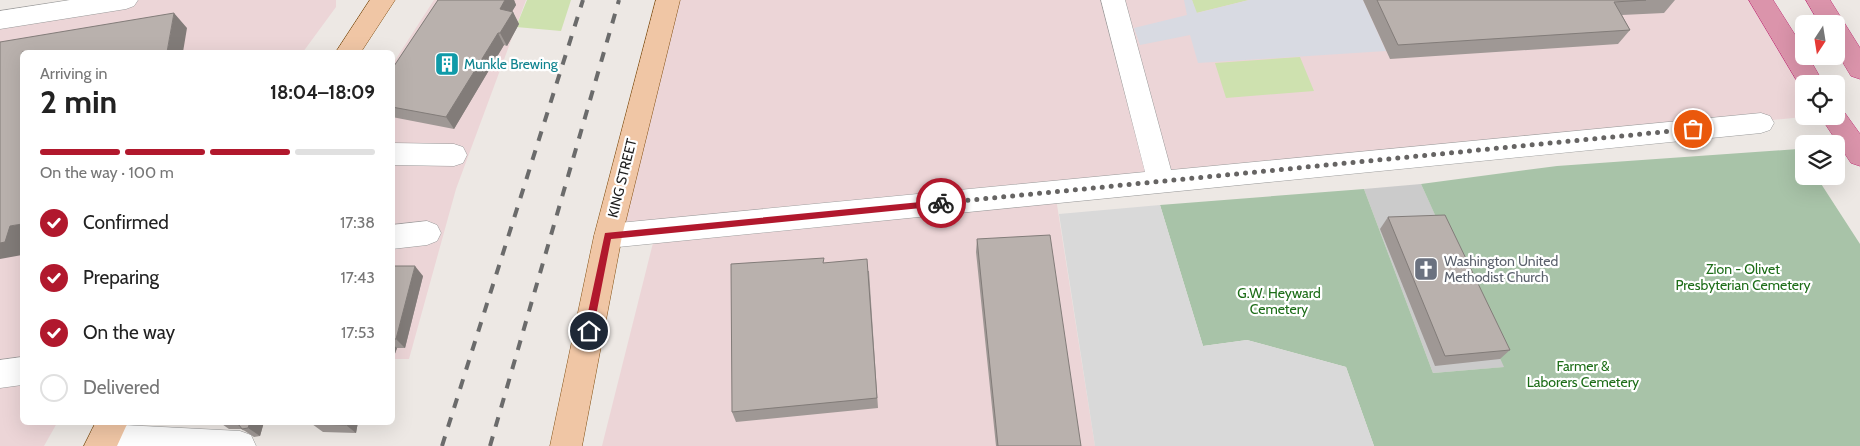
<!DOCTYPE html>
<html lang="en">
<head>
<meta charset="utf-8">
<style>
  :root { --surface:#fff; --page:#f2f2f2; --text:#222; --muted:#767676; --line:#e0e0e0; --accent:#b1182d }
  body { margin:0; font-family:Cabin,sans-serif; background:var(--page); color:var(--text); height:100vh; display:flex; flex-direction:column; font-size:19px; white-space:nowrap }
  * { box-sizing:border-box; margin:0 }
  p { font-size:16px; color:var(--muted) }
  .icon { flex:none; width:28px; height:28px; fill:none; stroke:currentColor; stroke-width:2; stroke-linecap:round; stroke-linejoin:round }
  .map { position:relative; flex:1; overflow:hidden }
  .panel { position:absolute; left:20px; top:50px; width:375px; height:375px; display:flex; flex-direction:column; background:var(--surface); border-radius:8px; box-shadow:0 5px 20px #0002 }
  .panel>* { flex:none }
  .needle { width:32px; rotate:192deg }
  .tools { position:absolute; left:1795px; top:15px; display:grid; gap:10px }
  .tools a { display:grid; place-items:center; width:50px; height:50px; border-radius:8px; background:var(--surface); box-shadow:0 5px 20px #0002; font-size:25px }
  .pin { position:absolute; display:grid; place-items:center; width:42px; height:42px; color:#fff; margin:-21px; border:2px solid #fff; border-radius:50%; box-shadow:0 1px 5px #0007 }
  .courier { position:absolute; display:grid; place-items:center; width:50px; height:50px; margin:-25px; border:4px solid #b1182d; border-radius:50%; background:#fff; color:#222; box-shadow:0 1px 6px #0007 }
  .head em { font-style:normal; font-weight:800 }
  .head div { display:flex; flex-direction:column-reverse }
  .head { display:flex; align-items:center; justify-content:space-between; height:85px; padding:0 20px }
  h1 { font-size:32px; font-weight:800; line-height:38px }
  .bar { display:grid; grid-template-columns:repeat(4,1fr); gap:8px 5px; align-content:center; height:60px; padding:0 20px }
  .bar i { height:6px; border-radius:4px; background:var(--line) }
  .bar .current { background:var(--accent) }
  .bar p { grid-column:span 4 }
  ol { padding:0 20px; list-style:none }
  li { display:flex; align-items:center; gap:15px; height:55px }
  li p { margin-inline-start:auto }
  li .icon { padding:5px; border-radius:50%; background:var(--accent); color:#fff; stroke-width:4 }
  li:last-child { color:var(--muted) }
  li i { width:28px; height:28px; border:2px solid var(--line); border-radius:50% }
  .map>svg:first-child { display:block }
</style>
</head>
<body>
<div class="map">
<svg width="1860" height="446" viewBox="0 0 1860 446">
  <rect width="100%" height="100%" fill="#ede8e4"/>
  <!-- commercial -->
  <path fill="#ecd5d7" d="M 126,0 L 336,0 L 336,7 L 303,52 L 22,52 L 22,422 L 57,423 L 44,446 L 0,446 L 0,20 Z
    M 434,0 L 526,0 L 456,189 L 409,359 L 393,359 L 392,65 Z
    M 668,0 L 1761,0 L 1804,84 L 1804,116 L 1813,116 L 1055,192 L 1095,446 L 602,446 L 656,231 L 608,236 Z"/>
  <!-- religious -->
  <path fill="#cbcbcb" d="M 1421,184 L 1505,367 L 1433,373 L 1364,189 Z"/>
  <!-- grass -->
  <path fill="#cee1af" d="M 527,0 L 571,0 L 561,31 L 516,27 Z
    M 1192,0 L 1249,0 L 1196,13 Z
    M 1300,57 L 1314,91 L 1226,98 L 1215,63 Z"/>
  <!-- cemetery -->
  <path fill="#a8c3a8" d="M 1798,149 L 1804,157 L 1804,176 L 1816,176 L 1860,244 L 1860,446 L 1374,446 L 1346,367 L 1247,340 L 1203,346 L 1160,205 L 1364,189 L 1433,373 L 1504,367 L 1421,184 L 1557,166 Z"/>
  <!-- parking -->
  <path fill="#d9d9d9" d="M 1160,205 L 1203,346 L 1247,340 L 1346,367 L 1374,446 L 1095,446 L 1059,214 Z"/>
  <!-- plaza -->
  <path fill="#d8dae2" d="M 1184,0 L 1192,0 L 1197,13 L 1249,0 L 1363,0 L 1386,51 L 1198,63 L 1190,35 L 1140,45 L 1134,28 L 1187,15 Z"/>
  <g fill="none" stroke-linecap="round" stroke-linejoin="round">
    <defs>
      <path id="minor" d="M 70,0 L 138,0 L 134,6 L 126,9 L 0,29 L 0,11 Z
        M 1101,0 L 1125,0 L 1171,170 L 1761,113 L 1770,116 L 1774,123 L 1770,130 L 1761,133 L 608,248 L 598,244 L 594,236 L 598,228 L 608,224 L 1145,172 Z
        M 392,143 L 454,144 L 463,147 L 467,155 L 463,163 L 454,166 L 392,165 Z
        M 427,221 L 437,225 L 441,233 L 437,241 L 427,245 L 392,249 L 392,225 Z
        M 22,357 L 22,385 L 0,388 L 0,360 Z
        M 104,424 L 240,431 L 251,435 L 256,446 L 91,446 L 88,439 L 93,428 Z"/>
      <path id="major" d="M 370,0 L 395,0 L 361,52 L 336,52 Z
        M 656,0 L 680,0 L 622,236 L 582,446 L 550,446 L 594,236 Z
        M 96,422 L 128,422 L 117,446 L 84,446 Z"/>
      <path id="highway" d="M 1749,0 L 1773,0 L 1804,49 L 1804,56 L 1808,56 L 1824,84 L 1804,84 L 1803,91 Z
        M 1806,0 L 1830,0 L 1860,48 L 1860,79 L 1851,76 L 1836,51 L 1836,24 L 1820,24 Z
        M 1836,107 L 1842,109 L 1860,134 L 1860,166 L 1851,163 L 1820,116 L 1836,116 Z"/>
    </defs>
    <!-- minor casing -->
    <use href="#minor" stroke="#9a9a9a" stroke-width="1"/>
    <!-- major casing -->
    <use href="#major" stroke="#834f12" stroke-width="1"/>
    <!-- highway casing -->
    <use href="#highway" stroke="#c2397b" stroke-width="1"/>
    <!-- minor -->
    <use href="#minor" fill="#fff" fill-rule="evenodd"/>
    <!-- major -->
    <use href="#major" fill="#f0c6a5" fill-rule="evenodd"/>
    <!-- highway -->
    <use href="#highway" fill="#db94ab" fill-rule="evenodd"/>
    <!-- rail -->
    <path stroke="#6b6b6b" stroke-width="4" stroke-dasharray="10 10" stroke-linecap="butt" d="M 442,446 L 583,0
      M 490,446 L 619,0"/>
  </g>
  <!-- wall -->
  <path fill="#9f9895" d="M 438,0 L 514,0 L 516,5 L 512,11 L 513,12 L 519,24 L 507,46 L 504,45 L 454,129 L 392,117 L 392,69 Z
    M 1363,0 L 1675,0 L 1664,13 L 1622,15 L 1630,30 L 1618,44 L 1390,59 Z
    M 1388,217 L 1510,350 L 1500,359 L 1435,366 L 1380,229 Z
    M 977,239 L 1081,446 L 996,446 L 976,252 Z
    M 825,263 L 869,271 L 878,408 L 736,422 L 732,412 Z
    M 392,266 L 423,276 L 405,348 L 397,348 L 392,362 Z
    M 219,422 L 264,422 L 260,436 L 254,437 L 245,431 L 241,429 L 229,429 Z
    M 358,422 L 356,433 L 323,432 L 312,424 Z"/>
  <!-- shaded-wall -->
  <path fill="#827c79" d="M 505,0 L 514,0 L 516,5 L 506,22 L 500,9 Z
    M 513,12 L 519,24 L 507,46 L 500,33 Z
    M 174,13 L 187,28 L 183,52 L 167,52 Z
    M 498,33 L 504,45 L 454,129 L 446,117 Z
    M 22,224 L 22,255 L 0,259 L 0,243 L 10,226 Z
    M 415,266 L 423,276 L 405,348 L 396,339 Z
    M 392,344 L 397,348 L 392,362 Z
    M 250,422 L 264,422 L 260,436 L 248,428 Z
    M 346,422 L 358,422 L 356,433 L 346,425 Z"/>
  <!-- building -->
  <path fill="#b9b1ad" stroke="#827c79" d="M 438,0 L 505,0 L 500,9 L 513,12 L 500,33 L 498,33 L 446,117 L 392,107 L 392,69 Z
    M 1377,0 L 1646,0 L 1614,2 L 1630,30 L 1398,45 Z
    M 174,13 L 167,52 L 22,52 L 22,224 L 10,226 L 5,242 L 0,243 L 0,42 Z
    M 1445,215 L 1510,350 L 1445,356 L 1388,217 Z
    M 1050,235 L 1081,446 L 998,446 L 977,239 Z
    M 824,258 L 823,263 L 867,259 L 877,398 L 732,412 L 731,264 Z
    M 392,266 L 415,266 L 396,339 L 392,339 Z
    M 232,422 L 250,422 L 248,428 L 242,429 L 239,425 Z
    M 312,422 L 346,422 L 346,425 L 312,424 Z"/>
  <!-- route -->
  <path fill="#b1182d" d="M 941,200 L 945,203 L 941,206 L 611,239 L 593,331 L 589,335 L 584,331 L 605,233 Z"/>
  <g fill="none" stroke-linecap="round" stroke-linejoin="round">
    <!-- done -->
    <path stroke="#666463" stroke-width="5" stroke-dasharray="0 9" d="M 941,203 L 1693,129"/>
  </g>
  <!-- icons -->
  <defs>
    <symbol id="building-square" viewBox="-11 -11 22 22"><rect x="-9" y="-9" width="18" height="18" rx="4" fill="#0f9aa8" stroke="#fff"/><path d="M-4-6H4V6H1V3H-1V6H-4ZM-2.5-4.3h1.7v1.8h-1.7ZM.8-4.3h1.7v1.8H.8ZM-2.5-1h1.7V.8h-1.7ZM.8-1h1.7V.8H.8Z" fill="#fff"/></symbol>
    <symbol id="church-square" viewBox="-11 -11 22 22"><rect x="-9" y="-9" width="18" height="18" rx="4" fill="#6b7280" stroke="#fff"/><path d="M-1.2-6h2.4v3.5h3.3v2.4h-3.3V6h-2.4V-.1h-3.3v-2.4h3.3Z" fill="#fff"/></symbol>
  </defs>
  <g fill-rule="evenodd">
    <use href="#building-square" x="433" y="50" width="28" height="28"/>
    <use href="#church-square" x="1412" y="255" width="28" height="28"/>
  </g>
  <g text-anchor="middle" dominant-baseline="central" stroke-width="4.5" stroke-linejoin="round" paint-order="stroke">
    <!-- culture labels -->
    <g font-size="14" fill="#0d838f" stroke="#fff" text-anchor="start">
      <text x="464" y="64">Munkle Brewing</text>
    </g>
    <!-- street labels -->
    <g font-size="14" fill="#1d1d1d" stroke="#fff">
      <text transform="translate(622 178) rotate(-76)">KING STREET</text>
    </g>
    <!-- worship labels -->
    <g font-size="14" fill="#5b616d" stroke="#fff" text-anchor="start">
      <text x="1444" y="261">Washington United<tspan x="1444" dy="16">Methodist Church</tspan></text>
    </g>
    <!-- park labels -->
    <g font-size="14" fill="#1d6d18" stroke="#fff">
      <text x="1743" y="269">Zion - Olivet<tspan x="1743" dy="16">Presbyterian Cemetery</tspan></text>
      <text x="1279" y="293">G.W. Heyward<tspan x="1279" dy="16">Cemetery</tspan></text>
      <text x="1583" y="366">Farmer &amp;<tspan x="1583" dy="16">Laborers Cemetery</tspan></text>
    </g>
  </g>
</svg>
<div class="tools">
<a><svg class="needle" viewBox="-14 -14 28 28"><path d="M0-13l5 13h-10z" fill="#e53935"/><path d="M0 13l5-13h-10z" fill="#767676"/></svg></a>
<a><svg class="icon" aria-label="locate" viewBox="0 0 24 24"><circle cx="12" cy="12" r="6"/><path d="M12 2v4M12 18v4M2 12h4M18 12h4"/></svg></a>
<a><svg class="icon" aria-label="layers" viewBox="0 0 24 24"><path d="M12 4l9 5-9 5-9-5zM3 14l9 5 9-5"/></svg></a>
</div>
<div class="pin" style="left:1693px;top:129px;background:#ea580c"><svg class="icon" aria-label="bag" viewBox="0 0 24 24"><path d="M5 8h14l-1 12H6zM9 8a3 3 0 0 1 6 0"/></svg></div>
<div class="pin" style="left:589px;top:331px;background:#1f2937"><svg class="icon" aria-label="home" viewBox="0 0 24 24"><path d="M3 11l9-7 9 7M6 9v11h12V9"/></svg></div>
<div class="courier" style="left:941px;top:203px"><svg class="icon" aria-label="bike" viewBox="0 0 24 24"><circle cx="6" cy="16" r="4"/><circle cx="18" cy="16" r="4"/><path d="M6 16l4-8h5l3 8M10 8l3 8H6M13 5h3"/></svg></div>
<section class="panel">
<div class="head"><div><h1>2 min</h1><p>Arriving in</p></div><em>18:04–18:09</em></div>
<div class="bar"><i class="current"></i><i class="current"></i><i class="current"></i><i></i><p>On the way · 100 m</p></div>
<ol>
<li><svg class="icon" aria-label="check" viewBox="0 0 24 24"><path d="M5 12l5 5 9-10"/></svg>Confirmed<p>17:38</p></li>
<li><svg class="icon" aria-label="check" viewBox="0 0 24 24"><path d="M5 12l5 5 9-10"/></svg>Preparing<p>17:43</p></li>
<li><svg class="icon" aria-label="check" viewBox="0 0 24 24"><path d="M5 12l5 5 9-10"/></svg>On the way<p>17:53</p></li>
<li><i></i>Delivered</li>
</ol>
</section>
</div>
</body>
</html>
